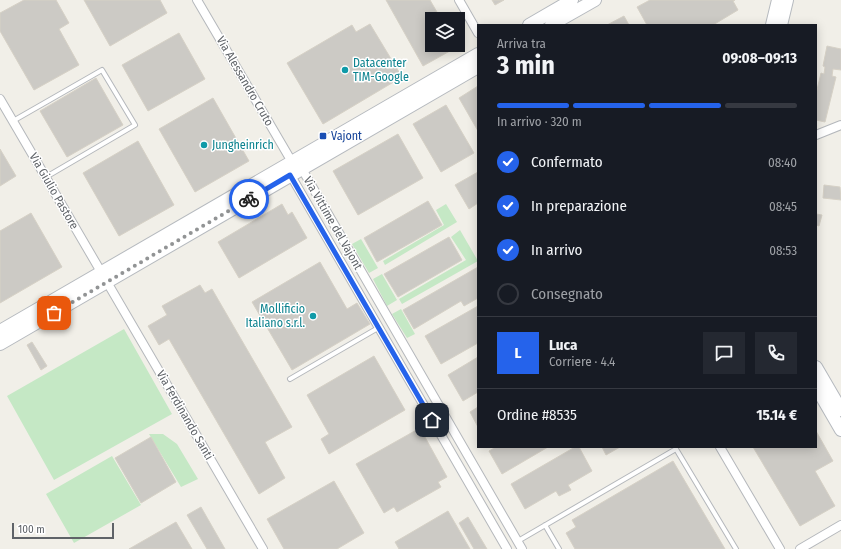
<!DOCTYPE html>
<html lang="it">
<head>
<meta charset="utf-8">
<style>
  :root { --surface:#171b24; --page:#242831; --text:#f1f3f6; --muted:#9ea1a6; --line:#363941; --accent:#2563eb }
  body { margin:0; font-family:"Fira Sans Condensed",sans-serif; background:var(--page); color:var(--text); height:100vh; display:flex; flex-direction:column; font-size:15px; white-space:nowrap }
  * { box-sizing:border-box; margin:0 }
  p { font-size:13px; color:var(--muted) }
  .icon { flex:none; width:22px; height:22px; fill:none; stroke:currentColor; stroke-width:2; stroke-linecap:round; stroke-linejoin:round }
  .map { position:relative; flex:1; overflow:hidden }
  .sheet { position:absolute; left:477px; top:24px; width:340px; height:424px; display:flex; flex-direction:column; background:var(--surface); border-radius:0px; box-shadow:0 2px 10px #0003 }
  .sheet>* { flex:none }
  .tools { position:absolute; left:425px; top:12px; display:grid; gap:8px }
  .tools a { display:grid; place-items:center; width:40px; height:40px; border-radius:0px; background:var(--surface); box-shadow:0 2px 10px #0003; font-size:20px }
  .scale { position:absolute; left:12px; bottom:10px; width:102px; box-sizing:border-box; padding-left:4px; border:2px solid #5f6368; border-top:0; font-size:11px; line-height:14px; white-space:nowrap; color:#5f6368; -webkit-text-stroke:3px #fff; paint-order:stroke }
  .pin { position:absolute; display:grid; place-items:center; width:34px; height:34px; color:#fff; margin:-17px; border-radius:8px; box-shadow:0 2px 6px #0006 }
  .courier { position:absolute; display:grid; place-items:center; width:40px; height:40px; margin:-20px; border:3px solid #2563eb; border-radius:50%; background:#fff; color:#222; box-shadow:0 1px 5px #0007 }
  .overview em { font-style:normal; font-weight:700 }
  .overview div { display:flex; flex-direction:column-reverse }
  .overview { display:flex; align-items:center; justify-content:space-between; height:68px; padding:0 20px }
  h1 { font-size:26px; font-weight:700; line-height:30px }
  .bar { display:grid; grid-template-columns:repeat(4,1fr); gap:6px 4px; align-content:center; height:48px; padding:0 20px }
  .bar i { height:5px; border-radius:3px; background:var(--line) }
  .bar .active { background:var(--accent) }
  .bar p { grid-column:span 4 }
  .line { display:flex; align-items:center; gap:10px; padding:0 20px; border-top:1px solid var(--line) }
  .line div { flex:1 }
  .round { display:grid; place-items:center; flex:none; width:42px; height:42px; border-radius:0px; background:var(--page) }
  ol { padding:0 20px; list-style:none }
  li { display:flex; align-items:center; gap:12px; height:44px }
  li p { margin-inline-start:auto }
  li .icon { padding:4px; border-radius:50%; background:var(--accent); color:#fff; stroke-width:4 }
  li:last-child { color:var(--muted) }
  li i { width:22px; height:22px; border:2px solid var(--line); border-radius:50% }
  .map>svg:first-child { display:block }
</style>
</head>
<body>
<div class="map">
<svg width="841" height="549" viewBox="0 0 841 549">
  <rect width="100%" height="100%" fill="#f1efe8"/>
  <!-- green -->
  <path fill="#c5e8c5" d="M 446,204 L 457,222 L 385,265 L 383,261 L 444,225 L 436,210 Z
    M 460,230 L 478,261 L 402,304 L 399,299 L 466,260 L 451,237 Z
    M 361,239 L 378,268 L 369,273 L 352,244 Z
    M 382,274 L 397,300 L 387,306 L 373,279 Z
    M 401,309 L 415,334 L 407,338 L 392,314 Z
    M 124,329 L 172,414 L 54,480 L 7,396 Z
    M 149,434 L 163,434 L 177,444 L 198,479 L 181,487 Z
    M 112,456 L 141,505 L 74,543 L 46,494 Z"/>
  <!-- building -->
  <path fill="#cccac5" stroke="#d6d1c6" d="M 24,0 L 56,0 L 69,23 L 59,29 L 79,65 L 34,90 L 0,31 L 0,13 Z
    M 84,0 L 160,0 L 167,13 L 110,46 Z
    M 386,0 L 430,0 L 441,19 L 432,19 L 432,45 L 456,45 L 457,47 L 423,66 Z
    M 492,0 L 504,0 L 495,5 Z
    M 650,0 L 735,0 L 733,1 L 738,10 L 713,25 L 647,25 L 637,7 Z
    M 624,16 L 629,25 L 607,25 Z
    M 370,24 L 402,77 L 323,124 L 287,63 L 352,25 L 356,32 Z
    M 179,33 L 205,79 L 148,111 L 122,65 Z
    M 827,46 L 841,49 L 841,70 L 833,69 L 832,76 L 836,77 L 825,122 L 816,120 L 816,94 L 821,73 L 824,74 L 825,67 L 823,66 Z
    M 96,78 L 123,125 L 67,157 L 40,111 Z
    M 478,86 L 478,131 L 459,98 Z
    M 213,98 L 249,161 L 195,192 L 159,129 Z
    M 446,105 L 474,153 L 441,172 L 413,124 Z
    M 398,134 L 423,178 L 358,215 L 333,171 Z
    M 138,141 L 174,205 L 119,236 L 83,173 Z
    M 0,149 L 16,176 L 0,186 Z
    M 478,172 L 478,203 L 469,209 L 455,185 Z
    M 824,185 L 840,187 L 841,200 L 823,198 Z
    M 428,201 L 442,225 L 377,262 L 364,238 Z
    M 282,204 L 288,215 L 292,212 L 307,238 L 239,278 L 218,242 Z
    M 31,213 L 62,267 L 0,303 L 0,231 Z
    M 816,214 L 822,215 L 819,226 L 816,225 Z
    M 449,237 L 462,260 L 398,297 L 384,274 Z
    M 320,262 L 347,309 L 357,303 L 370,324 L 292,370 L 252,302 Z
    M 478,267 L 478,298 L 464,306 L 461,301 L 414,329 L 403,310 Z
    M 200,285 L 205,293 L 212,289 L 292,427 L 265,442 L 285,478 L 259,494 L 169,339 L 159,345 L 148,326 L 167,315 L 162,306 Z
    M 478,306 L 478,343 L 441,364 L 425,336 Z
    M 32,342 L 47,366 L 41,370 L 27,345 Z
    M 374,356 L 405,410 L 329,454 L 321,439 L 329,434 L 307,395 Z
    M 478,357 L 478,392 L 463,401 L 448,375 Z
    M 478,407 L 478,427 L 470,412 Z
    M 420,428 L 447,477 L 438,482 L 441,487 L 397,512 L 394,507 L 384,513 L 356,464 Z
    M 816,431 L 833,461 L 815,471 L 835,506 L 800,526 L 753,447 L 816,447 Z
    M 151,437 L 176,482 L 141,503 L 115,458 Z
    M 496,447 L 548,447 L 502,474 L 489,451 Z
    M 575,447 L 579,447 L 592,471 L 568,485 L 571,490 L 559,496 L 556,491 L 525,509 L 511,484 Z
    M 602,447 L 620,447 L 606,455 Z
    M 673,461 L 725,549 L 575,549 L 566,533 L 576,527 L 572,520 Z
    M 334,481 L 364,533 L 337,549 L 284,549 L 267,519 Z
    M 201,507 L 225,549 L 207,549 L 187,515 Z
    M 448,511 L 470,549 L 399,549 L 395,542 Z
    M 468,517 L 487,549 L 474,549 L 459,523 Z
    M 176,522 L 192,549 L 129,549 Z"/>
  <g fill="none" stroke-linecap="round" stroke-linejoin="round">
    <defs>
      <path id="lane" d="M 13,121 L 102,70 L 135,125 L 46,177
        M 290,379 L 378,328
        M 545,525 L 559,549
        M 518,541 L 676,449 L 736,549"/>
      <path id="street" d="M 197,0 L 292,162 L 302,169 L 522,549
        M 459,0 L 478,33
        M 0,99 L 263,549
        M 816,135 L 841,125
        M 291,172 L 294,181 L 507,549
        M 720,447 L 780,549
        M 800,549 L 841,525"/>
      <path id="secondary" d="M 529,25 L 572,0
        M 551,25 L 595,0
        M 772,25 L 778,0
        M 781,25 L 787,0
        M 0,331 L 478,54
        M 0,344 L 478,67
        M 816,367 L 841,410
        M 816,387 L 841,430"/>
    </defs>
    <!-- lane casing -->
    <use href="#lane" stroke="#b5b8bc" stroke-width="6"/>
    <!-- street casing -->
    <use href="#street" stroke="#b5b8bc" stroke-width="10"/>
    <!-- secondary casing -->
    <use href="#secondary" stroke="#b6babf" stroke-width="14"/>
    <!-- lane -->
    <use href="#lane" stroke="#fff" stroke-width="4"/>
    <!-- street -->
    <use href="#street" stroke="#fff" stroke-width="8"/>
    <!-- secondary -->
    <use href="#secondary" stroke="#fff" stroke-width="12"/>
  </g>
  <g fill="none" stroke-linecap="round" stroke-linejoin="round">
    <!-- done -->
    <path stroke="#929495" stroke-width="4" stroke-dasharray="0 7.2" d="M 54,313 L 249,199"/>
    <!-- route -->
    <path stroke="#2563eb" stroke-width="5" d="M 249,199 L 290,175 L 432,420"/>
  </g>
  <!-- markers -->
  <g fill="#0f9aa8" stroke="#fff" stroke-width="1.5">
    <circle cx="345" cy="70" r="4"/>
    <circle cx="204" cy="145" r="4"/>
    <circle cx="313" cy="316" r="4"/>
  </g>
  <rect fill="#1a4fb4" stroke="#fff" stroke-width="1.5" x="319" y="132" width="8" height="8" rx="2"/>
  <g text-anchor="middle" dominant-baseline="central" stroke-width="3" stroke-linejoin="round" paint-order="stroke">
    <!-- culture labels -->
    <g font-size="12" fill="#0d838f" stroke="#fff" text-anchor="start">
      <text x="353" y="63">Datacenter<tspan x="353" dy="14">TIM-Google</tspan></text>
      <text x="212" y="145">Jungheinrich</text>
      <text x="305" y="309" text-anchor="end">Mollificio<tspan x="305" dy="14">Italiano s.r.l.</tspan></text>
    </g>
    <!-- street labels -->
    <g font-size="12" fill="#5f6368" stroke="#fff">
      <text transform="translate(245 81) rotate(60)">Via Alessandro Cruto</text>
      <text transform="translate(54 191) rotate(60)">Via Giulio Pastore</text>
      <text transform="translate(333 223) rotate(60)">Via Vittime del Vajont</text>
      <text transform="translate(185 415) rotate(60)">Via Ferdinando Santi</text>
    </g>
    <!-- transit labels -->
    <g font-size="12" fill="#164399" stroke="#fff" text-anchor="start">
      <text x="331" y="136">Vajont</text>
    </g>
  </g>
</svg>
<div class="tools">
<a><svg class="icon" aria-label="layers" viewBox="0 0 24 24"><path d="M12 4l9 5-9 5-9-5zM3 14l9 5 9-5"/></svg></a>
</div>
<div class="scale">100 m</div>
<div class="pin" style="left:54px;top:313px;background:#ea580c"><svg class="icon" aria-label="bag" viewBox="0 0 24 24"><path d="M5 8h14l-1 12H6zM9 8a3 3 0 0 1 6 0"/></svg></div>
<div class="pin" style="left:432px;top:420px;background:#1f2937"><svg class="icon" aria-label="home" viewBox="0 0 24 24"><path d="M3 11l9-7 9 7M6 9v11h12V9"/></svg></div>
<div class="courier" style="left:249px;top:199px"><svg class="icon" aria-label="bike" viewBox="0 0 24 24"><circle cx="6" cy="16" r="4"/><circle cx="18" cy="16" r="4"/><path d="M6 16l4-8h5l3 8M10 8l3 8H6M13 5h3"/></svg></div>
<section class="sheet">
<div class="overview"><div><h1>3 min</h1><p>Arriva tra</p></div><em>09:08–09:13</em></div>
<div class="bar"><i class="active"></i><i class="active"></i><i class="active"></i><i></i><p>In arrivo · 320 m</p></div>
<ol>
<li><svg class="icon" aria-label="check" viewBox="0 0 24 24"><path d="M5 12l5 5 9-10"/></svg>Confermato<p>08:40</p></li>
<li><svg class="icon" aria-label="check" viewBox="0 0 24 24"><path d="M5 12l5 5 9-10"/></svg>In preparazione<p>08:45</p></li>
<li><svg class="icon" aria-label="check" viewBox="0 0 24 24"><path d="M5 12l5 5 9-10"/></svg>In arrivo<p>08:53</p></li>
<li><i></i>Consegnato</li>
</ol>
<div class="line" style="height:72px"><b class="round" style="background:var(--accent);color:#fff">L</b><div><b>Luca</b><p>Corriere · 4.4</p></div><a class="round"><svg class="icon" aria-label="chat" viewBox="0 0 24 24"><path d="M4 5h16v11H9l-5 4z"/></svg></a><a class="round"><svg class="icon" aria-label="phone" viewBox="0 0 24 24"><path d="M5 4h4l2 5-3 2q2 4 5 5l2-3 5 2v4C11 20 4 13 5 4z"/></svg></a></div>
<div class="line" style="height:52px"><div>Ordine #8535</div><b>15.14 €</b></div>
</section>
</div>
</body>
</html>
